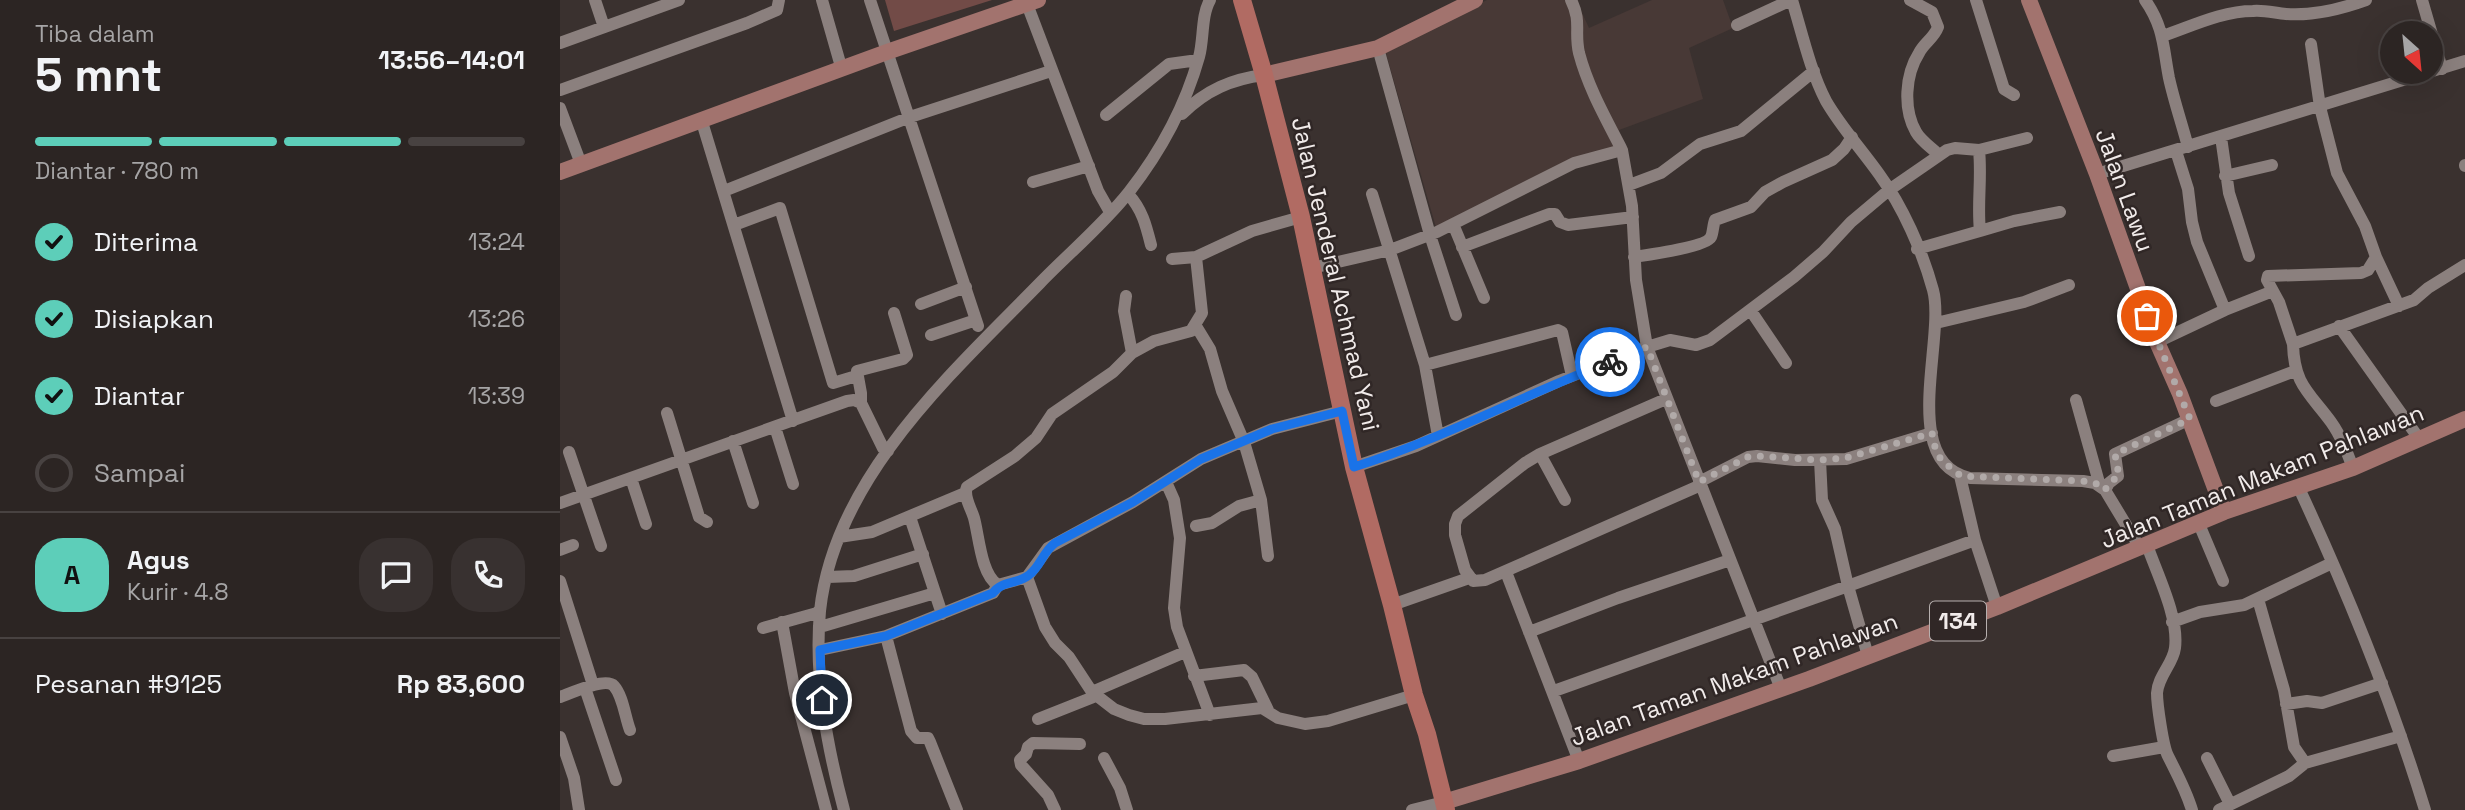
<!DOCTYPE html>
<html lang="id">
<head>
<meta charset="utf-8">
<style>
  :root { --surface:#2c2523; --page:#383130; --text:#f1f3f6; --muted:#a6a5a6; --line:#484241; --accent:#5dceb9 }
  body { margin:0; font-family:"Space Grotesk",sans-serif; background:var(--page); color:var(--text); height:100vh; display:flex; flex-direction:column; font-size:26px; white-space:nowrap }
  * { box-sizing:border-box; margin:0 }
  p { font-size:23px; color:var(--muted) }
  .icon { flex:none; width:38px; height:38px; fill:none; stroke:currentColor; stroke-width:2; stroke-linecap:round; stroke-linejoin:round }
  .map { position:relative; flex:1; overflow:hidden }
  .panel { display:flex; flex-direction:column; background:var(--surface); width:560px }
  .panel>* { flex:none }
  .needle { width:46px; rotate:153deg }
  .tools { position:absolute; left:1820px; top:21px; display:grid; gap:14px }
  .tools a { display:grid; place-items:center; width:63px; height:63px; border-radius:50%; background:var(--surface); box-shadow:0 7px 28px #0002,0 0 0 2px var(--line); font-size:35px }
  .pin { position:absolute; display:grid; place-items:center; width:60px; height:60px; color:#fff; margin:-30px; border:4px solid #fff; border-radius:50%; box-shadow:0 2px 7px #0007 }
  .courier { position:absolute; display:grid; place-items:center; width:70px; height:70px; margin:-35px; border:5px solid #1a73e8; border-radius:50%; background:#fff; color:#222; box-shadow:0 2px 9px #0007 }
  .overview em { font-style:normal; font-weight:700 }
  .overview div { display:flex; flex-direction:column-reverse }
  .overview { display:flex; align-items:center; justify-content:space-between; height:119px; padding:0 35px }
  h1 { font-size:46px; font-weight:700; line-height:52px }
  .bar { display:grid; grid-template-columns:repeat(4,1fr); gap:10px 7px; align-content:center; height:84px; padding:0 35px }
  .bar i { height:9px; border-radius:5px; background:var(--line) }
  .bar .active { background:var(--accent) }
  .bar p { grid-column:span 4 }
  .line { display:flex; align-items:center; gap:18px; padding:0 35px; border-top:2px solid var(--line) }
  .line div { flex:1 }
  .round { display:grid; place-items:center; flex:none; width:74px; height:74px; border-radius:28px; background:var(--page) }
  ol { padding:0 35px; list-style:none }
  li { display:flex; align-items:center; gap:21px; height:77px }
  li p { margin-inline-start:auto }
  li .icon { padding:7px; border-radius:50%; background:var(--accent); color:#111; stroke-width:4 }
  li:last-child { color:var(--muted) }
  li i { width:38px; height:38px; border:4px solid var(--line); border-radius:50% }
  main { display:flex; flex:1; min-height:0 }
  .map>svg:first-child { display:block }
</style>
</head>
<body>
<main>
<section class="panel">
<div class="overview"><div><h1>5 mnt</h1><p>Tiba dalam</p></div><em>13:56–14:01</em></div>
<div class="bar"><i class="active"></i><i class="active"></i><i class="active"></i><i></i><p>Diantar · 780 m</p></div>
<ol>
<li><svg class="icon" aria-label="check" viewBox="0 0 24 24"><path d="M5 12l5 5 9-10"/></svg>Diterima<p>13:24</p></li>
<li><svg class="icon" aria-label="check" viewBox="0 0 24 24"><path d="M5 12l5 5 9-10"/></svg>Disiapkan<p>13:26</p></li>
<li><svg class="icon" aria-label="check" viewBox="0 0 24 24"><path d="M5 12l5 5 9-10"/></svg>Diantar<p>13:39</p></li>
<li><i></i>Sampai</li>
</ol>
<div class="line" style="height:126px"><b class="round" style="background:var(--accent);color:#111">A</b><div><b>Agus</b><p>Kurir · 4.8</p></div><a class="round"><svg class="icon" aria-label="chat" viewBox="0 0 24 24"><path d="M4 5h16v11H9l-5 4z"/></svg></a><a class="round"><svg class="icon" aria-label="phone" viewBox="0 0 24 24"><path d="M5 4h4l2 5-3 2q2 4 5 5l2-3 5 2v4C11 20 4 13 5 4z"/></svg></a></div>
<div class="line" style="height:91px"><div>Pesanan #9125</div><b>Rp 83,600</b></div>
</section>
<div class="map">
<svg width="1905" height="810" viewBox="0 0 1905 810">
  <rect width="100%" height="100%" fill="#3a312f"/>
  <!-- built -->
  <path fill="#483936" d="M 927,0 L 1016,0 L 1029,28 L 1092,0 L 1163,0 L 1173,28 L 1129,48 L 1143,99 L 1059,130 L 1063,145 L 877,231 L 825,50 Z"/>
  <!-- green -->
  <path fill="#724b47" d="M 325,0 L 432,0 L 334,31 Z"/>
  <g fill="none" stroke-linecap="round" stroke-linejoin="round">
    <!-- minor -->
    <path stroke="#8b807e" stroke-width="12" d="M 35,0 L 44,27
      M 262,0 L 282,70
      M 310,0 L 418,326
      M 1011,0 C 1022,22 1014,31 1019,53 C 1028,87 1045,117 1061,148
      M 1232,0 C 1242,33 1250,70 1266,101 C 1281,127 1302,150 1319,174 C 1343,207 1362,250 1373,290 C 1386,338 1338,463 1410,478 L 1523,481 L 1535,483 L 1545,490 L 1580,548
      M 1350,0 L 1372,12 L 1378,27 C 1374,38 1364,43 1359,53 C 1345,75 1343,109 1356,132 C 1361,141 1372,148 1379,155
      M 1416,0 L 1444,89 L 1454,95
      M 1585,0 C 1604,27 1603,47 1609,78 C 1614,101 1622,124 1628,147
      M 1862,0 L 1882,69
      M 467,4 L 538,191 L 550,212
      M 1177,25 L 1231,0
      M 1603,36 C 1632,26 1663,11 1693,11 C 1704,10 1715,13 1726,14 C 1753,16 1781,9 1806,0
      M 0,43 L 119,0
      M 1751,44 L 1760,107 L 1777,173 L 1805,226 L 1816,257 L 1839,306
      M 818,48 L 870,235 L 896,315
      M 0,90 L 187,23 L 217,10 L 219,0
      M 0,108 L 21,164
      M 622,114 C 646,90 672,79 704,75
      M 546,115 L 609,64 L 638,60
      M 142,122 L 233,421
      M 1661,137 L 1669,193 L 1689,256
      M 1419,150 L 1467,138
      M 1616,151 L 1628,189 L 1632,222 L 1637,242 L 1665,310
      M 1905,165 L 1905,166
      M 1537,174 L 1905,61
      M 1665,176 L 1712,165
      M 473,182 L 529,166
      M 1069,185 L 1101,173 L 1140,144 L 1181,131 L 1254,71
      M 164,191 L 350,117 L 491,71
      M 568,194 C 582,209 586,225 591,245
      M 812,194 L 865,365 L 878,436
      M 741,217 L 692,231 L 636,257 L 642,313 L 631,331 L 594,341 L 572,353 L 553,372 L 492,414 L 476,438 L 455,456 L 407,487 C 403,496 411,508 414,518 C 419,536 421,575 438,585 L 467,577 L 488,548 L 573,502 L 641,459 L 712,429 L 782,411
      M 893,224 L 924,298
      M 174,225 L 220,208 L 273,383 L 293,377
      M 1420,231 L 1454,221 L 1500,212
      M 902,247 L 989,214 L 995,214 L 1000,222 L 1008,225 L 1073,217
      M 1074,257 C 1087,255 1146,247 1151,237 C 1153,233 1153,225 1155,220 L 1191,207 L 1205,192 L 1223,182 L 1272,160 L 1284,149 L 1292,137
      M 612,259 L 636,257
      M 752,268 L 830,250 L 877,232 L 1014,163 L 1062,150 L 1072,206 L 1076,280 L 1087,347 L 1221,689
      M 566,296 L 564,311 L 572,353
      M 361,304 L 406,287
      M 1191,311 L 1226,363
      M 1376,323 L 1464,302 L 1509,285
      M 636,326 L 650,349 L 662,391 L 684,442 L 701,500 L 708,556
      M 1779,326 L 1860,440
      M 371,335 L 416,320
      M 1597,342 L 1665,310 L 1713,291
      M 1733,344 L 1719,302 L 1707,280 L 1708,276 L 1801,273 L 1808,270 L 1816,257
      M 865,365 L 998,330 L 1002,332 L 1012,376
      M 1106,399 L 980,454 L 965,463 L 898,516 L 895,524 L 895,535 L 905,570 L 913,581 L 925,580 L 1141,485
      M 1516,400 L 1540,486
      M 1656,401 L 1735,371
      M 301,403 L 301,393 L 297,371 L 343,359 L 347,355 L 334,313
      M 107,413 L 139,517 L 147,522
      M 215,427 L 233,484
      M 173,441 L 193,503
      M 9,452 L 41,546
      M 980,454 L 1005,500
      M 794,467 L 856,446 L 999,381 L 1087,347 L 1110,340 L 1136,345 L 1150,340 L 1234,277 L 1263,252 L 1291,222 L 1329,190 L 1387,150 L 1395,148 L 1419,150 C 1422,178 1417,204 1420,231 L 1357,249
      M 1793,468 C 1787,452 1781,436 1771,422 C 1749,392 1734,385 1733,344 L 1854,300 L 1868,288 L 1905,265
      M 1400,476 L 1415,540 L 1437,607
      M 71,478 L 86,524
      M 606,482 L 614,500 L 620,538 L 614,608 L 617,627 L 650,715
      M 1139,482 L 1188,457 L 1197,456 L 1235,460 L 1286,459 L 1372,433
      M 1738,486 C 1787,591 1831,699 1865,810
      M 1545,490 L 1549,483 L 1558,476 L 1555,454 L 1630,419
      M 0,503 L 287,401 L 294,400 L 301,403 L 323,448 L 328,451
      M 350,517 L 382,614
      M 1639,524 L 1663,581
      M 636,526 L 652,523 L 679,506 L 701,500
      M 279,537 L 312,532 L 405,493
      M 1587,545 C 1597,574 1619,617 1615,648 C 1613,664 1598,676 1597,693 C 1597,704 1603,747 1608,756 C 1617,774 1626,790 1632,810
      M 0,550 L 13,545
      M 946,572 L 1019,761
      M 268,577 L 294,576 L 363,554
      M 467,577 L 485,627 L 495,643 L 509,657 L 532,692 L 554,709 L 569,715 L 584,719 L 605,719 L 702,708 L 718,718 L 745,724 L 768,721 L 854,695
      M 0,581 L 33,685
      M 1698,599 L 1724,690 L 1734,747 L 1745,763
      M 832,605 L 909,578
      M 222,622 L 235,693 L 266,810
      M 1612,622 L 1640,612 L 1684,605 L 1772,563
      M 260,627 L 375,593
      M 203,628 L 257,613 L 260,609
      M 969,632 L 1058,598 L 1170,560
      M 326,636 L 351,731 L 357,738 L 368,738 L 370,742 L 397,810
      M 260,650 L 326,636 L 433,593 L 438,585
      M 1308,656 L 1288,586 L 1415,540
      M 634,676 L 684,670 L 692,677 L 708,710
      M 25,688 L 56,780
      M 994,691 L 1288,586 L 1275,529 L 1262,500 L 1260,460
      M 532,692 L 625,652
      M 0,697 C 11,693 46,677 54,686 C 63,696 65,717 70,730
      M 1726,704 L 1747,701 L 1762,703 L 1822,683
      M 478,719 L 536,696
      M 0,737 L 14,778 L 19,810
      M 1553,756 L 1604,747
      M 544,758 L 560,788 L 567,810
      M 1647,758 L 1670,804
      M 284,810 C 267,746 254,678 260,611 C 274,478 392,373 480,283 C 509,253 543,225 569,192 C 601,151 625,107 639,57 C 644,39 641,16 650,0
      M 495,810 L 488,795 L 461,765 L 460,760 L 466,754 L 468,747 L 473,743 L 520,744
      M 852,810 L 884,802
      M 1659,810 L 1729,776 L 1745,763 L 1841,736"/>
    <!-- major -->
    <path stroke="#a2736e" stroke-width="16" d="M 1469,0 L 1537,174 L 1597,342 L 1620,394 L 1664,512
      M 704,75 L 818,48 L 915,0
      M 0,172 L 327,52 L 478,0
      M 884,802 L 1019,761 L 1249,679 L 1437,607 L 1664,512 L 1793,468 L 1905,419"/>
    <!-- highway -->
    <path stroke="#b16b63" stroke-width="18" d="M 682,0 L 704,75 L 741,217 L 794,467 L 832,605 L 854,695 L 867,734 L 886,810"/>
  </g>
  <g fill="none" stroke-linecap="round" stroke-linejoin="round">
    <!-- done -->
    <path stroke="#b1aaa9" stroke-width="7" stroke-dasharray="0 12.6" d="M 1050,362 L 1087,347 L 1139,482 L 1188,457 L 1197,456 L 1260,460 L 1286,458 L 1372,433 L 1375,447 L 1381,460 L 1401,476 L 1523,481 L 1535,483 L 1545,490 L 1549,483 L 1559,476 L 1555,454 L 1630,419 L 1587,316"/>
    <!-- route -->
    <path stroke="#1a73e8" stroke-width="9" d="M 262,700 L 260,650 L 326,636 L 433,593 C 441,581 458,584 469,575 C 481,566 482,553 495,543 L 573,502 L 641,459 L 712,429 L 782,411 L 794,467 C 882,439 963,395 1050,362"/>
  </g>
  <g text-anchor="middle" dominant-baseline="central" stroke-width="5" stroke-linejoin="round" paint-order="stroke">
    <!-- shield labels -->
    <rect fill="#302726" stroke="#b7b0af" stroke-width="2" x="1370" y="601.5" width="56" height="39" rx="5"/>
    <g font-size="23" font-weight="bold" fill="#f1ebea">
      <text x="1398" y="621">134</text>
    </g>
    <!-- street labels -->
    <g font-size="24" fill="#f1ebea" stroke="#302726">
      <text transform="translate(1565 190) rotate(70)">Jalan Lawu</text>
      <text transform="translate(776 274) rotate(77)">Jalan Jenderal Achmad Yani</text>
      <text transform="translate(1702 476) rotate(-22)">Jalan Taman Makam Pahlawan</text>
      <text transform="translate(1174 679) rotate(-20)">Jalan Taman Makam Pahlawan</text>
    </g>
  </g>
</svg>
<div class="tools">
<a><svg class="needle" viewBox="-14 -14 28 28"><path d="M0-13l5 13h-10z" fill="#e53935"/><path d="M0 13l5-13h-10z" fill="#a6a5a6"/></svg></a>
</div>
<div class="pin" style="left:1587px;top:316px;background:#ea580c"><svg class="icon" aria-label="bag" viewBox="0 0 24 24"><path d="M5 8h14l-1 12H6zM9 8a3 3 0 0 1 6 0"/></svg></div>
<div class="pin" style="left:262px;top:700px;background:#1f2937"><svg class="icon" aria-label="home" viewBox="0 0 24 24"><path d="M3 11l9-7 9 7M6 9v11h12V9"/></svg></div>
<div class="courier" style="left:1050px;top:362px"><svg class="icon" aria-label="bike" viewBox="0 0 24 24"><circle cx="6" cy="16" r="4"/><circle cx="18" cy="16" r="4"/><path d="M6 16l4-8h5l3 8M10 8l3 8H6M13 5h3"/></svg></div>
</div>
</main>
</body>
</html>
